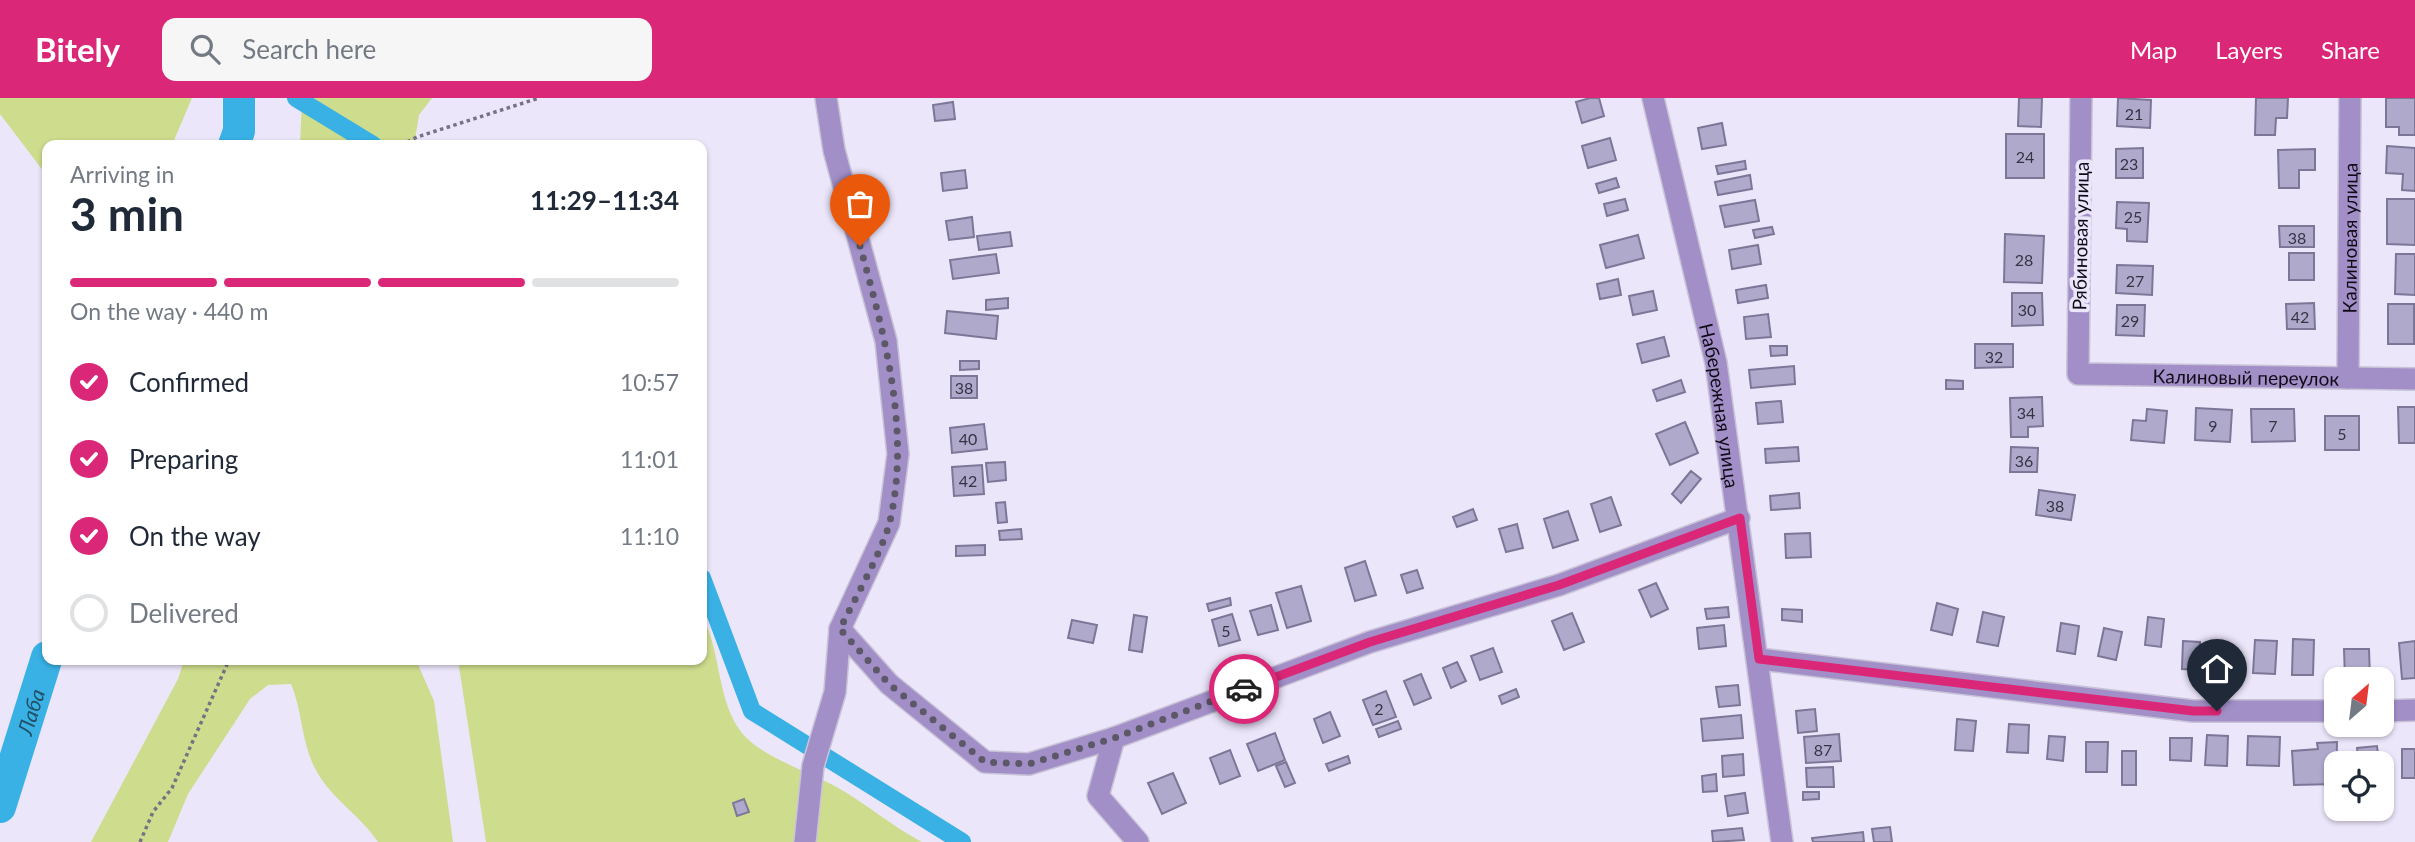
<!DOCTYPE html>
<html lang="en">
<head>
<meta charset="utf-8">
<style>
  :root { --surface:#fff; --page:#f6f6f7; --text:#1f2937; --muted:#747a83; --line:#e0e1e3; --accent:#db2777 }
  body { margin:0; font-family:Lato,sans-serif; background:var(--page); color:var(--text); height:100vh; display:flex; flex-direction:column; font-size:26px; white-space:nowrap }
  * { box-sizing:border-box; margin:0 }
  p { font-size:23px; color:var(--muted) }
  .icon { flex:none; width:38px; height:38px; fill:none; stroke:currentColor; stroke-width:2; stroke-linecap:round; stroke-linejoin:round }
  .map { position:relative; flex:1; overflow:hidden }
  .details { position:absolute; left:42px; top:42px; width:665px; height:525px; display:flex; flex-direction:column; background:var(--surface); border-radius:14px; box-shadow:0 2px 5px #0004 }
  .details>* { flex:none }
  .needle { width:46px; rotate:28deg }
  .buttons { position:absolute; left:2324px; top:569px; display:grid; gap:14px }
  .buttons a { display:grid; place-items:center; width:70px; height:70px; border-radius:14px; background:var(--surface); box-shadow:0 2px 5px #0004; font-size:35px }
  .pin { position:absolute; display:grid; place-items:center; width:60px; height:60px; color:#fff; margin:-72px -30px; border-radius:50% 50% 50% 0; rotate:-45deg; box-shadow:0 0 7px #0007 }
  .pin .icon { rotate:45deg }
  .courier { position:absolute; display:grid; place-items:center; width:70px; height:70px; margin:-35px; border:5px solid #db2777; border-radius:50%; background:#fff; color:#222; box-shadow:0 2px 9px #0007 }
  .head em { font-style:normal; font-weight:700 }
  .head div { display:flex; flex-direction:column-reverse }
  .head { display:flex; align-items:center; justify-content:space-between; height:119px; padding:0 28px }
  h1 { font-size:46px; font-weight:700; line-height:52px }
  .bar { display:grid; grid-template-columns:repeat(4,1fr); gap:10px 7px; align-content:center; height:84px; padding:0 28px }
  .bar i { height:9px; border-radius:5px; background:var(--line) }
  .bar .on { background:var(--accent) }
  .bar p { grid-column:span 4 }
  ol { padding:0 28px; list-style:none }
  li { display:flex; align-items:center; gap:21px; height:77px }
  li p { margin-inline-start:auto }
  li .icon { padding:7px; border-radius:50%; background:var(--accent); color:#fff; stroke-width:4 }
  li:last-child { color:var(--muted) }
  li i { width:38px; height:38px; border:4px solid var(--line); border-radius:50% }
  header { display:flex; align-items:center; gap:42px; box-sizing:border-box; height:98px; padding:0 35px; background:var(--accent); color:#fff }
  header strong { font-size:33px }
  nav { display:flex; gap:38px; margin-inline-start:auto; font-size:24px }
  .search { width:490px; height:63px; background:var(--page); display:flex; align-items:center; gap:18px; box-sizing:border-box; padding:0 24px; border-radius:14px; color:var(--muted); font-size:26px }
  .map>svg:first-child { display:block }
</style>
</head>
<body>
<header>
<strong>Bitely</strong>
<div class="search"><svg class="icon" aria-label="search" viewBox="0 0 24 24"><circle cx="10" cy="10" r="6"/><path d="M15 15l6 6"/></svg>Search here</div>
<nav><a>Map</a><a>Layers</a><a>Share</a></nav>
</header>
<div class="map">
<svg width="2415" height="744" viewBox="0 0 2415 744">
  <rect width="100%" height="100%" fill="#ece6fb"/>
  <!-- green -->
  <path fill="#cedc8d" d="M 0,0 L 192,0 L 172,47 L 47,47 L 47,78 L 0,16 Z
    M 302,0 L 432,0 L 419,17 L 414,47 L 300,47 Z
    M 702,518 C 722,554 716,602 742,635 C 761,659 813,675 840,691 C 868,707 893,729 922,744 L 486,744 L 458,562 L 702,562 Z
    M 184,562 L 416,562 L 434,603 L 453,744 L 378,744 C 361,718 332,701 317,674 C 301,647 303,614 291,586 L 268,587 L 250,601 L 188,696 L 168,744 L 91,744 L 178,581 Z"/>
  <g fill="none" stroke-linecap="round" stroke-linejoin="round">
    <!-- canal -->
    <path stroke="#39b1e5" stroke-width="18" d="M 296,0 L 373,47
      M 702,480 L 752,613 L 962,744"/>
    <!-- river -->
    <g stroke="#39b1e5" stroke-width="32">
      <path d="M 234,47 L 239,33 L 239,0"/>
      <path id="s1" d="M 0,709 L 47,559"/>
    </g>
  </g>
  <!-- building -->
  <path fill="#afaacc" stroke="#7c7797" stroke-width="2" d="M 1590,0 L 1599,0 L 1604,18 L 1582,25 L 1576,4 Z
    M 2019,0 L 2042,0 L 2041,29 L 2018,28 Z
    M 2118,0 L 2151,2 L 2150,30 L 2117,28 Z
    M 2256,0 L 2288,0 L 2287,20 L 2276,20 L 2275,37 L 2255,37 Z
    M 2386,0 L 2415,0 L 2415,37 L 2399,37 L 2399,29 L 2386,29 Z
    M 953,4 L 955,21 L 935,23 L 933,7 Z
    M 1722,25 L 1726,47 L 1702,51 L 1698,30 Z
    M 2006,36 L 2044,36 L 2044,80 L 2006,80 Z
    M 1610,40 L 1616,62 L 1588,70 L 1582,48 Z
    M 2387,48 L 2415,50 L 2415,93 L 2402,92 L 2403,76 L 2386,75 Z
    M 2143,50 L 2143,80 L 2116,80 L 2116,51 Z
    M 2315,51 L 2315,72 L 2299,72 L 2299,90 L 2279,90 L 2278,52 Z
    M 1745,63 L 1746,71 L 1718,76 L 1716,68 Z
    M 965,72 L 967,90 L 943,93 L 941,75 Z
    M 1750,77 L 1752,91 L 1718,97 L 1715,84 Z
    M 1616,80 L 1619,89 L 1599,95 L 1596,86 Z
    M 1625,101 L 1628,112 L 1607,118 L 1604,106 Z
    M 2387,101 L 2415,101 L 2415,147 L 2387,146 Z
    M 1755,102 L 1759,123 L 1725,129 L 1720,108 Z
    M 2117,104 L 2149,105 L 2147,144 L 2127,143 L 2127,131 L 2116,130 Z
    M 972,119 L 974,139 L 949,142 L 946,123 Z
    M 2279,128 L 2314,128 L 2314,149 L 2280,149 Z
    M 1772,129 L 1774,136 L 1755,140 L 1753,132 Z
    M 1010,134 L 1012,148 L 979,152 L 977,138 Z
    M 2005,136 L 2044,138 L 2042,185 L 2004,184 Z
    M 1638,137 L 1644,160 L 1606,170 L 1600,147 Z
    M 1758,147 L 1761,166 L 1732,171 L 1729,152 Z
    M 2289,155 L 2314,155 L 2314,182 L 2289,182 Z
    M 996,156 L 999,175 L 953,181 L 950,162 Z
    M 2396,156 L 2415,156 L 2415,197 L 2395,196 Z
    M 2117,167 L 2153,168 L 2152,197 L 2116,195 Z
    M 1618,181 L 1621,197 L 1600,201 L 1597,186 Z
    M 1766,187 L 1768,200 L 1738,205 L 1736,192 Z
    M 1653,193 L 1657,212 L 1633,217 L 1629,198 Z
    M 2012,195 L 2042,195 L 2043,227 L 2012,228 Z
    M 1008,200 L 1008,210 L 986,212 L 986,202 Z
    M 2314,205 L 2315,231 L 2287,231 L 2286,206 Z
    M 2388,206 L 2414,206 L 2414,246 L 2388,246 Z
    M 2117,207 L 2145,207 L 2144,238 L 2116,237 Z
    M 947,213 L 998,218 L 996,241 L 945,235 Z
    M 1768,216 L 1771,239 L 1746,241 L 1744,219 Z
    M 1664,239 L 1669,258 L 1642,265 L 1637,246 Z
    M 1975,246 L 2013,246 L 2013,269 L 1975,270 Z
    M 1770,248 L 1787,248 L 1787,257 L 1771,258 Z
    M 960,263 L 979,263 L 979,271 L 960,272 Z
    M 1794,268 L 1795,286 L 1751,290 L 1749,272 Z
    M 951,278 L 977,278 L 977,300 L 951,300 Z
    M 1681,282 L 1685,294 L 1657,303 L 1653,292 Z
    M 1946,282 L 1963,283 L 1963,291 L 1946,291 Z
    M 2042,299 L 2043,328 L 2028,329 L 2028,339 L 2011,339 L 2010,300 Z
    M 1781,303 L 1783,324 L 1758,326 L 1756,305 Z
    M 2398,309 L 2415,309 L 2415,345 L 2399,345 Z
    M 2196,310 L 2232,312 L 2230,344 L 2195,342 Z
    M 2147,311 L 2167,313 L 2164,345 L 2131,342 L 2133,322 L 2146,323 Z
    M 2251,311 L 2294,311 L 2295,343 L 2252,344 Z
    M 2325,318 L 2359,318 L 2359,352 L 2325,352 Z
    M 1685,324 L 1698,355 L 1670,367 L 1656,336 Z
    M 984,326 L 987,351 L 952,355 L 950,330 Z
    M 1798,349 L 1799,363 L 1766,365 L 1765,351 Z
    M 2011,349 L 2038,350 L 2037,374 L 2010,374 Z
    M 1005,364 L 1006,382 L 988,384 L 986,365 Z
    M 982,367 L 984,396 L 954,398 L 952,369 Z
    M 1691,373 L 1701,381 L 1681,405 L 1672,396 Z
    M 2039,392 L 2075,397 L 2071,422 L 2036,417 Z
    M 1799,395 L 1800,410 L 1771,412 L 1770,398 Z
    M 1611,399 L 1621,427 L 1600,434 L 1591,406 Z
    M 1005,404 L 1007,424 L 998,425 L 996,405 Z
    M 1473,411 L 1477,422 L 1457,429 L 1453,419 Z
    M 1568,413 L 1578,442 L 1553,450 L 1544,421 Z
    M 1517,426 L 1523,450 L 1506,454 L 1499,431 Z
    M 1021,431 L 1022,441 L 1000,442 L 999,433 Z
    M 1810,435 L 1811,459 L 1786,460 L 1785,436 Z
    M 985,447 L 985,457 L 956,458 L 956,448 Z
    M 1365,463 L 1376,497 L 1355,503 L 1345,470 Z
    M 1417,472 L 1423,490 L 1407,495 L 1401,477 Z
    M 1656,485 L 1668,511 L 1651,519 L 1639,492 Z
    M 1301,488 L 1311,523 L 1287,530 L 1276,495 Z
    M 1230,500 L 1231,507 L 1209,513 L 1207,506 Z
    M 1937,505 L 1958,511 L 1952,537 L 1931,532 Z
    M 1271,507 L 1278,532 L 1258,537 L 1250,513 Z
    M 1728,509 L 1729,519 L 1707,521 L 1705,511 Z
    M 1782,511 L 1802,512 L 1802,524 L 1782,522 Z
    M 1983,514 L 2004,519 L 1998,548 L 1977,544 Z
    M 1572,515 L 1584,544 L 1564,552 L 1552,523 Z
    M 1232,516 L 1240,542 L 1219,548 L 1212,522 Z
    M 1134,517 L 1147,519 L 1142,554 L 1129,552 Z
    M 2148,519 L 2164,521 L 2161,549 L 2145,547 Z
    M 1072,522 L 1097,527 L 1093,545 L 1068,540 Z
    M 2061,525 L 2079,528 L 2075,556 L 2057,553 Z
    M 1724,527 L 1726,548 L 1699,551 L 1697,530 Z
    M 2104,530 L 2122,534 L 2116,562 L 2098,558 Z
    M 2293,541 L 2314,542 L 2313,577 L 2292,577 Z
    M 2255,542 L 2277,543 L 2275,576 L 2253,575 Z
    M 2183,543 L 2200,544 L 2199,572 L 2182,571 Z
    M 2415,543 L 2415,580 L 2402,581 L 2399,545 Z
    M 2219,548 L 2234,550 L 2232,576 L 2217,574 Z
    M 1493,550 L 1502,574 L 1480,582 L 1471,558 Z
    M 2344,551 L 2369,551 L 2370,581 L 2345,581 Z
    M 1457,564 L 1466,583 L 1451,590 L 1443,570 Z
    M 1421,576 L 1431,600 L 1414,607 L 1404,583 Z
    M 1738,587 L 1740,607 L 1719,609 L 1716,589 Z
    M 1516,591 L 1519,599 L 1502,606 L 1499,598 Z
    M 1386,593 L 1396,619 L 1373,627 L 1363,602 Z
    M 1815,611 L 1817,633 L 1798,635 L 1796,613 Z
    M 1330,614 L 1340,638 L 1323,645 L 1314,621 Z
    M 1741,617 L 1743,640 L 1703,643 L 1701,621 Z
    M 1957,621 L 1976,623 L 1973,653 L 1955,652 Z
    M 1398,623 L 1401,631 L 1379,639 L 1376,631 Z
    M 2009,626 L 2029,627 L 2028,655 L 2007,654 Z
    M 1275,635 L 1285,662 L 1258,673 L 1247,646 Z
    M 1839,636 L 1841,663 L 1806,665 L 1804,639 Z
    M 2207,637 L 2228,638 L 2227,668 L 2205,667 Z
    M 2049,638 L 2065,639 L 2063,663 L 2047,661 Z
    M 2248,638 L 2280,639 L 2279,668 L 2247,667 Z
    M 2170,640 L 2192,640 L 2191,663 L 2170,662 Z
    M 2086,644 L 2108,644 L 2107,674 L 2086,674 Z
    M 2337,644 L 2336,686 L 2294,687 L 2292,653 L 2318,651 L 2317,645 Z
    M 2377,648 L 2379,665 L 2359,665 L 2357,650 Z
    M 2402,651 L 2415,651 L 2415,680 L 2402,680 Z
    M 1230,652 L 1240,678 L 1220,686 L 1210,660 Z
    M 2122,653 L 2136,653 L 2136,687 L 2122,687 Z
    M 1743,656 L 1744,677 L 1723,679 L 1722,658 Z
    M 1348,658 L 1350,665 L 1329,673 L 1326,666 Z
    M 1286,664 L 1295,685 L 1285,689 L 1276,668 Z
    M 1833,669 L 1834,689 L 1807,689 L 1806,670 Z
    M 1173,675 L 1186,705 L 1162,716 L 1148,685 Z
    M 1716,676 L 1717,693 L 1703,694 L 1702,678 Z
    M 1803,694 L 1819,694 L 1819,701 L 1803,702 Z
    M 1745,695 L 1748,715 L 1728,718 L 1725,698 Z
    M 744,701 L 749,714 L 737,718 L 733,705 Z
    M 1890,729 L 1892,744 L 1874,744 L 1872,731 Z
    M 1742,730 L 1744,742 L 1713,744 L 1712,733 Z
    M 1863,734 L 1864,744 L 1813,744 L 1812,740 Z"/>
  <g fill="none" stroke-linecap="round" stroke-linejoin="round">
    <defs>
      <g id="minor">
        <path id="s2" d="M 1653,0 L 1716,265 L 1782,744"/>
        <path id="s3" d="M 2081,0 L 2078,276 L 2415,281"/>
        <path id="s4" d="M 2348,280 L 2350,0"/>
        <path d="M 840,531 L 889,586 L 985,664 L 1029,666 L 1114,640 L 1370,544 L 1559,487 L 1739,420"/>
        <path d="M 1759,561 L 2193,613 L 2336,613"/>
        <path d="M 2382,613 L 2415,612"/>
        <path d="M 1114,640 L 1098,698 L 1138,744"/>
        <path d="M 805,744 L 813,668 L 835,594 L 840,531 L 889,425 L 898,356 L 886,243 L 834,52 L 826,0"/>
      </g>
    </defs>
    <!-- minor casing -->
    <use href="#minor" stroke="#c9c3d7" stroke-width="24"/>
    <!-- path -->
    <path stroke="#777282" stroke-width="3.5" stroke-dasharray="3.5 3.5" stroke-linecap="butt" d="M 401,47 L 417,39 L 539,0
      M 140,744 L 153,714 L 172,690 L 229,562"/>
    <!-- minor -->
    <use href="#minor" stroke="#a28fc8" stroke-width="21"/>
  </g>
  <g fill="none" stroke-linecap="round" stroke-linejoin="round">
    <!-- done -->
    <path stroke="#5c5867" stroke-width="7" stroke-dasharray="0 12.6" d="M 860,148 C 884,235 911,332 890,423 C 883,452 854,502 840,531 L 889,586 L 985,664 L 1029,666 L 1114,640 L 1244,591"/>
    <!-- route -->
    <path stroke="#db2777" stroke-width="9" d="M 1244,591 L 1370,544 L 1559,487 L 1740,420 L 1759,561 L 2193,613 L 2217,613"/>
  </g>
  <g text-anchor="middle" dominant-baseline="central" stroke-width="7" stroke-linejoin="round" paint-order="stroke">
    <!-- number labels -->
    <g font-size="16" fill="#373344">
      <text x="2134" y="15">21</text>
      <text x="2025" y="58">24</text>
      <text x="2129" y="65">23</text>
      <text x="2133" y="118">25</text>
      <text x="2297" y="139">38</text>
      <text x="2024" y="161">28</text>
      <text x="2135" y="182">27</text>
      <text x="2027" y="211">30</text>
      <text x="2300" y="218">42</text>
      <text x="2130" y="222">29</text>
      <text x="1994" y="258">32</text>
      <text x="964" y="289">38</text>
      <text x="2026" y="314">34</text>
      <text x="2213" y="327">9</text>
      <text x="2273" y="327">7</text>
      <text x="2342" y="335">5</text>
      <text x="968" y="340">40</text>
      <text x="2024" y="362">36</text>
      <text x="968" y="382">42</text>
      <text x="2055" y="407">38</text>
      <text x="1226" y="532">5</text>
      <text x="1379" y="610">2</text>
      <text x="1823" y="651">87</text>
    </g>
    <!-- street labels -->
    <g font-size="19" fill="#0f0b17" stroke="#ece6fb">
      <text transform="translate(2080 138) rotate(-89)">Рябиновая улица</text>
      <text stroke="none"><textPath href="#s4" startOffset="140">Калиновая улица</textPath></text>
      <text stroke="none"><textPath href="#s3" startOffset="444">Калиновый переулок</textPath></text>
      <text stroke="none"><textPath href="#s2" startOffset="315">Набережная улица</textPath></text>
    </g>
    <!-- water labels -->
    <g font-size="21" font-style="italic" fill="#225167" stroke="#ece6fb">
      <text stroke="none"><textPath href="#s1" startOffset="100">Лаба</textPath></text>
    </g>
  </g>
</svg>
<div class="buttons">
<a><svg class="needle" viewBox="-14 -14 28 28"><path d="M0-13l5 13h-10z" fill="#e53935"/><path d="M0 13l5-13h-10z" fill="#747a83"/></svg></a>
<a><svg class="icon" aria-label="locate" viewBox="0 0 24 24"><circle cx="12" cy="12" r="6"/><path d="M12 2v4M12 18v4M2 12h4M18 12h4"/></svg></a>
</div>
<div class="pin" style="left:860px;top:148px;background:#ea580c"><svg class="icon" aria-label="bag" viewBox="0 0 24 24"><path d="M5 8h14l-1 12H6zM9 8a3 3 0 0 1 6 0"/></svg></div>
<div class="pin" style="left:2217px;top:613px;background:#1f2937"><svg class="icon" aria-label="home" viewBox="0 0 24 24"><path d="M3 11l9-7 9 7M6 9v11h12V9"/></svg></div>
<div class="courier" style="left:1244px;top:591px"><svg class="icon" aria-label="car" viewBox="0 0 24 24"><path d="M5 17H2v-5l4-1 3-4h7l3 4 3 1v5h-3M9 17h6M6 11h13"/><circle cx="7" cy="17" r="2"/><circle cx="17" cy="17" r="2"/></svg></div>
<section class="details">
<div class="head"><div><h1>3 min</h1><p>Arriving in</p></div><em>11:29–11:34</em></div>
<div class="bar"><i class="on"></i><i class="on"></i><i class="on"></i><i></i><p>On the way · 440 m</p></div>
<ol>
<li><svg class="icon" aria-label="check" viewBox="0 0 24 24"><path d="M5 12l5 5 9-10"/></svg>Confirmed<p>10:57</p></li>
<li><svg class="icon" aria-label="check" viewBox="0 0 24 24"><path d="M5 12l5 5 9-10"/></svg>Preparing<p>11:01</p></li>
<li><svg class="icon" aria-label="check" viewBox="0 0 24 24"><path d="M5 12l5 5 9-10"/></svg>On the way<p>11:10</p></li>
<li><i></i>Delivered</li>
</ol>
</section>
</div>
</body>
</html>
